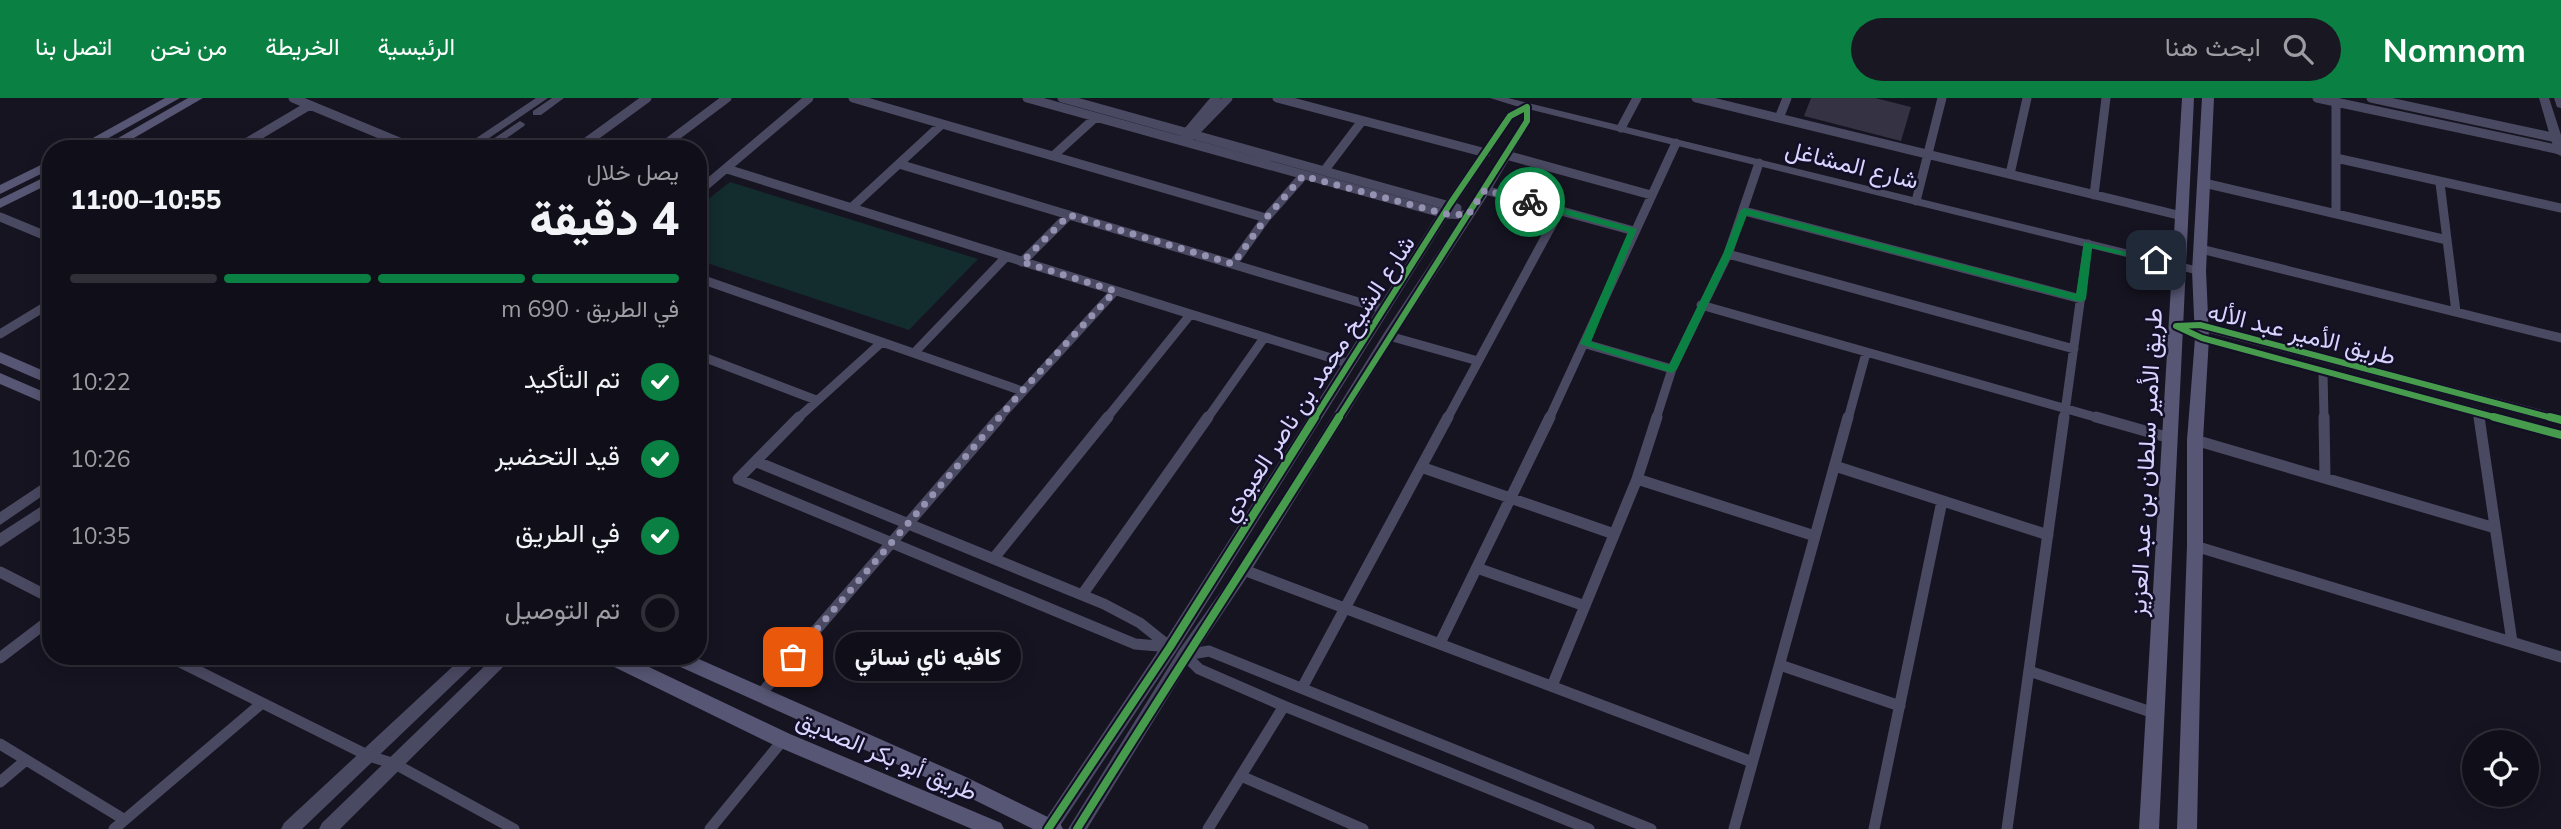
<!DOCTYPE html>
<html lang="ar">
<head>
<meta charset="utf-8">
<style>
  :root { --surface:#100f19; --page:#191822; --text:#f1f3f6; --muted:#9c9ca2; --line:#302f38; --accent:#0b8043 }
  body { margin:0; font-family:Mulish,Vazirmatn,sans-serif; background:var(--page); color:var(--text); direction:rtl; height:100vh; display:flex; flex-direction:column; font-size:26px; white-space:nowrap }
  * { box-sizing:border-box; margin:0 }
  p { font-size:23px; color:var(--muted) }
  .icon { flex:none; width:38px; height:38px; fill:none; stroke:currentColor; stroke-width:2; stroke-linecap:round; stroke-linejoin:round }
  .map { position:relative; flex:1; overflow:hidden; direction:ltr }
  .sheet { position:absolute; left:42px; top:42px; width:665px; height:525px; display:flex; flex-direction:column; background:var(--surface); border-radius:28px; box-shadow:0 4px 18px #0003,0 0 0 2px var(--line); direction:rtl }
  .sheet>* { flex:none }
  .tools { position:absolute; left:2462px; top:632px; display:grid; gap:14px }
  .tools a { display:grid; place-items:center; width:77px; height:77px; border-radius:50%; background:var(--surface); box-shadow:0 4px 18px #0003,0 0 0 2px var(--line); font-size:35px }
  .pin { position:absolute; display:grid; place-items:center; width:60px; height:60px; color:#fff; margin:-30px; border-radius:14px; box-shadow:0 4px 10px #0006 }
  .courier { position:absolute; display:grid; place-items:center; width:70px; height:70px; margin:-35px; border:5px solid #0b8043; border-radius:50%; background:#fff; color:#222; box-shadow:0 2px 9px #0007 }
  .bubble { position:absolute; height:49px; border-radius:24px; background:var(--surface); box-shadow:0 4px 18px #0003,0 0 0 2px var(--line); font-size:23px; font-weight:800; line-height:49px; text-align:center; direction:rtl }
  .head em { font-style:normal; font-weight:800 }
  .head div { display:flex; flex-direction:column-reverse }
  .head { display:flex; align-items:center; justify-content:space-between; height:119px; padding:0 28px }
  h1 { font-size:46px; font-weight:800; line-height:52px }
  .bar { display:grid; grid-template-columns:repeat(4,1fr); gap:10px 7px; align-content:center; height:84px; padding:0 28px }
  .bar i { height:9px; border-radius:5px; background:var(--line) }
  .bar .active { background:var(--accent) }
  .bar p { grid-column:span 4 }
  ol { padding:0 28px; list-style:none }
  li { display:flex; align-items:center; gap:21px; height:77px }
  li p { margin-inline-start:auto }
  li .icon { padding:7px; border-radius:50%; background:var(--accent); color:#fff; stroke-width:4 }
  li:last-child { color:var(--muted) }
  li i { width:38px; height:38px; border:4px solid var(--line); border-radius:50% }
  header { display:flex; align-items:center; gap:42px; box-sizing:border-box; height:98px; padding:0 35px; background:var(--accent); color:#fff }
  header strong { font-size:33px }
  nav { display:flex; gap:38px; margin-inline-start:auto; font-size:24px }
  .search { width:490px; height:63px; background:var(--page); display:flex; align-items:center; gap:18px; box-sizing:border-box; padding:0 24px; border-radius:38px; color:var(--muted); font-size:26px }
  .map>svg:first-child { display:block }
</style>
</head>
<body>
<header>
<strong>Nomnom</strong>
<div class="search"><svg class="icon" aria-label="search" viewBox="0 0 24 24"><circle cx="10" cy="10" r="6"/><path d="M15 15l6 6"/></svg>ابحث هنا</div>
<nav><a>الرئيسية</a><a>الخريطة</a><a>من نحن</a><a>اتصل بنا</a></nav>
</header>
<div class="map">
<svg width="2561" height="731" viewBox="0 0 2561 731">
  <rect width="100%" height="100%" fill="#161421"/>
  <!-- green -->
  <path fill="#132c2d" d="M 730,84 L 978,161 L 909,232 L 698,162 L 698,109 Z"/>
  <!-- building -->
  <path fill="#343243" d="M 1811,0 L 1875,0 L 1911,9 L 1901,43 L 1804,18 Z"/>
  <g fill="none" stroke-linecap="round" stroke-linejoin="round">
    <!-- minor-far1 -->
    <path stroke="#4a4962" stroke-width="9" d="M 293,0 L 416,51
      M 853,0 L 1266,120
      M 1027,0 L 1445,116 L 1468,117
      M 1062,0 L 1457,110
      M 1277,0 L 1486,55
      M 1696,0 L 2182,118
      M 2317,0 L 2561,52
      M 2371,0 L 2561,41
      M 2336,4 L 2336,116
      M 1779,20 L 1787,0
      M 1621,30 L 1637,0
      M 1185,37 L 1216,0
      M 1191,38 L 1228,0
      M 236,51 L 310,7
      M 577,51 L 647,0
      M 659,51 L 727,0
      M 1506,57 L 1651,97
      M 1053,58 L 1096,19
      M 2336,60 L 2561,110
      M 899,66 L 1382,211
      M 727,71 L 1347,265
      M 1324,73 L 1362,23
      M 2010,76 L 2027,0
      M 2204,85 L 2447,142
      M 2440,85 L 2456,214
      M 1485,92 L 1634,133
      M 698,94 L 809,0
      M 2094,97 L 2106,0
      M 1916,103 L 1942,0
      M 851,110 L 942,26
      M 1744,113 L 2081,201
      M 0,119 L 51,140
      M 2201,151 L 2561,240
      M 1728,156 L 2074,251
      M 1022,164 L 1069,117
      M 1233,166 L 1266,120 L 1303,78
      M 698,180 L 1022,293
      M 1701,207 L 2102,321
      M 0,236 L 51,205
      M 1389,238 L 1478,263
      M 1586,246 L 1672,271
      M 914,255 L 1006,159
      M 698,257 L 816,302
      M 2323,274 L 2324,321
      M 2478,315 L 2479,321
      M 797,321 L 882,244
      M 998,321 L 1115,193
      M 1106,321 L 1190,217
      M 1207,321 L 1264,240
      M 1447,321 L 1560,112
      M 1549,321 L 1676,45
      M 1656,321 L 1672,271 L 1728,156 L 1759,65
      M 1848,321 L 1866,255
      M 2064,321 L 2088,146"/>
    <!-- minor -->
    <path stroke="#4a4962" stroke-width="11" d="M 799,319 L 738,381 L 1135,546 L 1170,549
      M 2096,319 L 2170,340
      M 2324,319 L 2325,380
      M 2479,319 L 2512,544
      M 2195,342 L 2495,430
      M 757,364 L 1104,506 L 1140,525 L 1170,549
      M 1835,368 L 2048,437
      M 1421,369 L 1614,436
      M 1637,381 L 1815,438
      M 2195,448 L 2561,559
      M 994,460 L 1108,319
      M 1477,470 L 1585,508
      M 1244,472 L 1752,664
      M 0,474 L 51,500
      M 1082,497 L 1208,319
      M 1440,545 L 1550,319
      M 1185,557 L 1209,553 L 1651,731
      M 1185,557 L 1199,571 L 1284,608 L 1589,731
      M 168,558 L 369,658 L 395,666 L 514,731
      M 0,560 L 51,521
      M 1780,567 L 1900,608
      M 2029,573 L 2154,615
      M 1552,588 L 1637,381 L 1657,319
      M 1302,590 L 1448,319
      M 760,597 L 1000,319
      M 0,646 L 125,722
      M 1241,678 L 1363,731
      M 0,684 L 26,662
      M 114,731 L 262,605
      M 710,731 L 783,642
      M 1208,731 L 1284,608
      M 1734,731 L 1848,319
      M 1874,731 L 1942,403
      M 2007,731 L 2064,319"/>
    <!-- tertiary -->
    <path fill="#4a4962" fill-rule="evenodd" d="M 536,0 L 548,0 L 473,51 L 460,51 Z
      M 552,0 L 564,0 L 541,17 L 533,17 L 533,13 Z
      M 1490,0 L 1508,0 L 2199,169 L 2205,173 L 2199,177 L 1532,12 L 1532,23 L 1491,92 L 1394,241 L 1249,476 L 1191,562 L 1087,731 L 1068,731 L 1179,552 L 1239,468 L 1384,235 L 1479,92 L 1522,23 L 1522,16 L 1514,20 L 1456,106 L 1176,554 L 1058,731 L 1039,731 L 1164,544 L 1444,106 L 1506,16 L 1519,9 Z
      M 2539,0 L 2549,0 L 2561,37 L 2561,58 L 2555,55 Z
      M 2554,0 L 2561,0 L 2561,10 L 2557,9 Z
      M 520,23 L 525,26 L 524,28 L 491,51 L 478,51 Z
      M 2200,223 L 2561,317 L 2561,327 L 2194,231 L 2206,237 L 2561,332 L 2561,342 L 2197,243 L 2170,228 L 2176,224 Z
      M 51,380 L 51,392 L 0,427 L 0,414 Z
      M 51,402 L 51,415 L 0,449 L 0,435 Z
      M 464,558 L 483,558 L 302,731 L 281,731 L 284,725 Z
      M 495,558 L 514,558 L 340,731 L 319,731 L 322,725 Z"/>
    <!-- secondary -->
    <path fill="#575674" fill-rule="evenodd" d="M 165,0 L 180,0 L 89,51 L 73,51 Z
      M 188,0 L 203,0 L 115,51 L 99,51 Z
      M 2182,0 L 2194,0 L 2159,731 L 2139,731 Z
      M 2202,0 L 2214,0 L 2206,173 L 2209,240 L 2203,342 L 2203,448 L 2197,731 L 2177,731 L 2187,448 L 2187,342 L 2195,240 L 2192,173 Z
      M 51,62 L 51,71 L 0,96 L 0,87 Z
      M 51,76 L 51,85 L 0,110 L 0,101 Z
      M 0,254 L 51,276 L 51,287 L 0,265 Z
      M 0,275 L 51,297 L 51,308 L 0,286 Z
      M 599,558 L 626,558 L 790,636 L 1001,725 L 1004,731 L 972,731 L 776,648 L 602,563 Z
      M 664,558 L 692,558 L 966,679 L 1060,725 L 1063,731 L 1033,731 L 952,691 L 667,563 Z"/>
    <defs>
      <path id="cycleway-far1" d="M 1314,321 L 1450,106 L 1510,18 L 1527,9 L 1527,23 L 1338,321
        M 2501,321 L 2202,240 L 2176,228 L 2200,227 L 2556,321"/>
      <path id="cycleway" d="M 2494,319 L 2561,337
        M 2550,319 L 2561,322
        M 1048,731 L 1170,549 L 1315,319
        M 1077,731 C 1163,593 1253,457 1339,319"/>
    </defs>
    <!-- cycleway-far1 casing -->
    <use href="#cycleway-far1" stroke="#130f26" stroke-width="10"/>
    <!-- cycleway casing -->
    <use href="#cycleway" stroke="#130f26" stroke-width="12"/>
    <!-- cycleway-far1 -->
    <use href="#cycleway-far1" stroke="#469c4c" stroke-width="6"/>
    <!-- cycleway -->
    <use href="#cycleway" stroke="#469c4c" stroke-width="8"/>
  </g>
  <!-- route -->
  <path fill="#0b8043" d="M 1530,101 L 1637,131 L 1591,244 L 1669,267 L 1723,156 L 1740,113 L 1744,110 L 2076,196 L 2084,144 L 2161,162 L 2156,165 L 2092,150 L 2086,201 L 2081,204 L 1747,117 L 1732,156 L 1677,271 L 1672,275 L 1580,246 L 1628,134 L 1527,106 L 1527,102 Z"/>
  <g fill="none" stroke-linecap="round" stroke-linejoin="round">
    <!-- done -->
    <path stroke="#9591b1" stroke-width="7" stroke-dasharray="0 12.6" d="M 793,559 L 1022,293 L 1115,193 L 1022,164 L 1069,117 L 1233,166 L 1266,120 L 1303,78 L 1446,116 L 1468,117 L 1485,92 L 1530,104"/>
  </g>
  <g text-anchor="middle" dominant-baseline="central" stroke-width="5" stroke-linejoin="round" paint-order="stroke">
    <!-- street labels -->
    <g font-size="24" fill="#d9d4ff" stroke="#130f26">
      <text transform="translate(1852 66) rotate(14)">شارع المشاغل</text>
      <text transform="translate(2302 235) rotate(14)">طريق الأمير عبد الأله</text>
      <text transform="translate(1317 280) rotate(-57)">شارع الشيخ محمد بن ناصر العبودي</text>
      <text transform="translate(2145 364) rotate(-87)">طريق الأمير سلطان بن عبد العزيز</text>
      <text transform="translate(887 657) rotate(23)">طريق أبو بكر الصديق</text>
    </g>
  </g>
</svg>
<div class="tools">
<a><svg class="icon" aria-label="locate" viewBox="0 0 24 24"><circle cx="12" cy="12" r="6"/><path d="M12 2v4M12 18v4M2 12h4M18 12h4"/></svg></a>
</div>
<div class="pin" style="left:793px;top:559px;background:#ea580c"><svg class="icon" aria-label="bag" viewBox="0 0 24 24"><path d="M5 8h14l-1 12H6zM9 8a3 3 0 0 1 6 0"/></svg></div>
<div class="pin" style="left:2156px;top:162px;background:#1f2937"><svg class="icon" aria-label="home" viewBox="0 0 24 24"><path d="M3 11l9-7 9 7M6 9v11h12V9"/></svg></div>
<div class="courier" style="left:1530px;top:104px"><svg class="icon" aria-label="bike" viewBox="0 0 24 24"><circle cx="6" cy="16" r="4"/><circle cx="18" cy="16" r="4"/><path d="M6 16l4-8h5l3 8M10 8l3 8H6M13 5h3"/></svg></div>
<div class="bubble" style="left:835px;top:534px;width:186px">كافيه ناي نسائي</div>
<section class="sheet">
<div class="head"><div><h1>4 دقيقة</h1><p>يصل خلال</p></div><em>10:55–11:00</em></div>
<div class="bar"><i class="active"></i><i class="active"></i><i class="active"></i><i></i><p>في الطريق · 690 m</p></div>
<ol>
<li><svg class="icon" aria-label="check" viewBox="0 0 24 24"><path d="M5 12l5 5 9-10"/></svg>تم التأكيد<p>10:22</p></li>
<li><svg class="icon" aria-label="check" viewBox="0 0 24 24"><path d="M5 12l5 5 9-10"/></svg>قيد التحضير<p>10:26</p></li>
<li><svg class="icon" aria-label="check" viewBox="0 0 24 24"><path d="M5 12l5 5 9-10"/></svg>في الطريق<p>10:35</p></li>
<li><i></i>تم التوصيل</li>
</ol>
</section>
</div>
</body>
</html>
